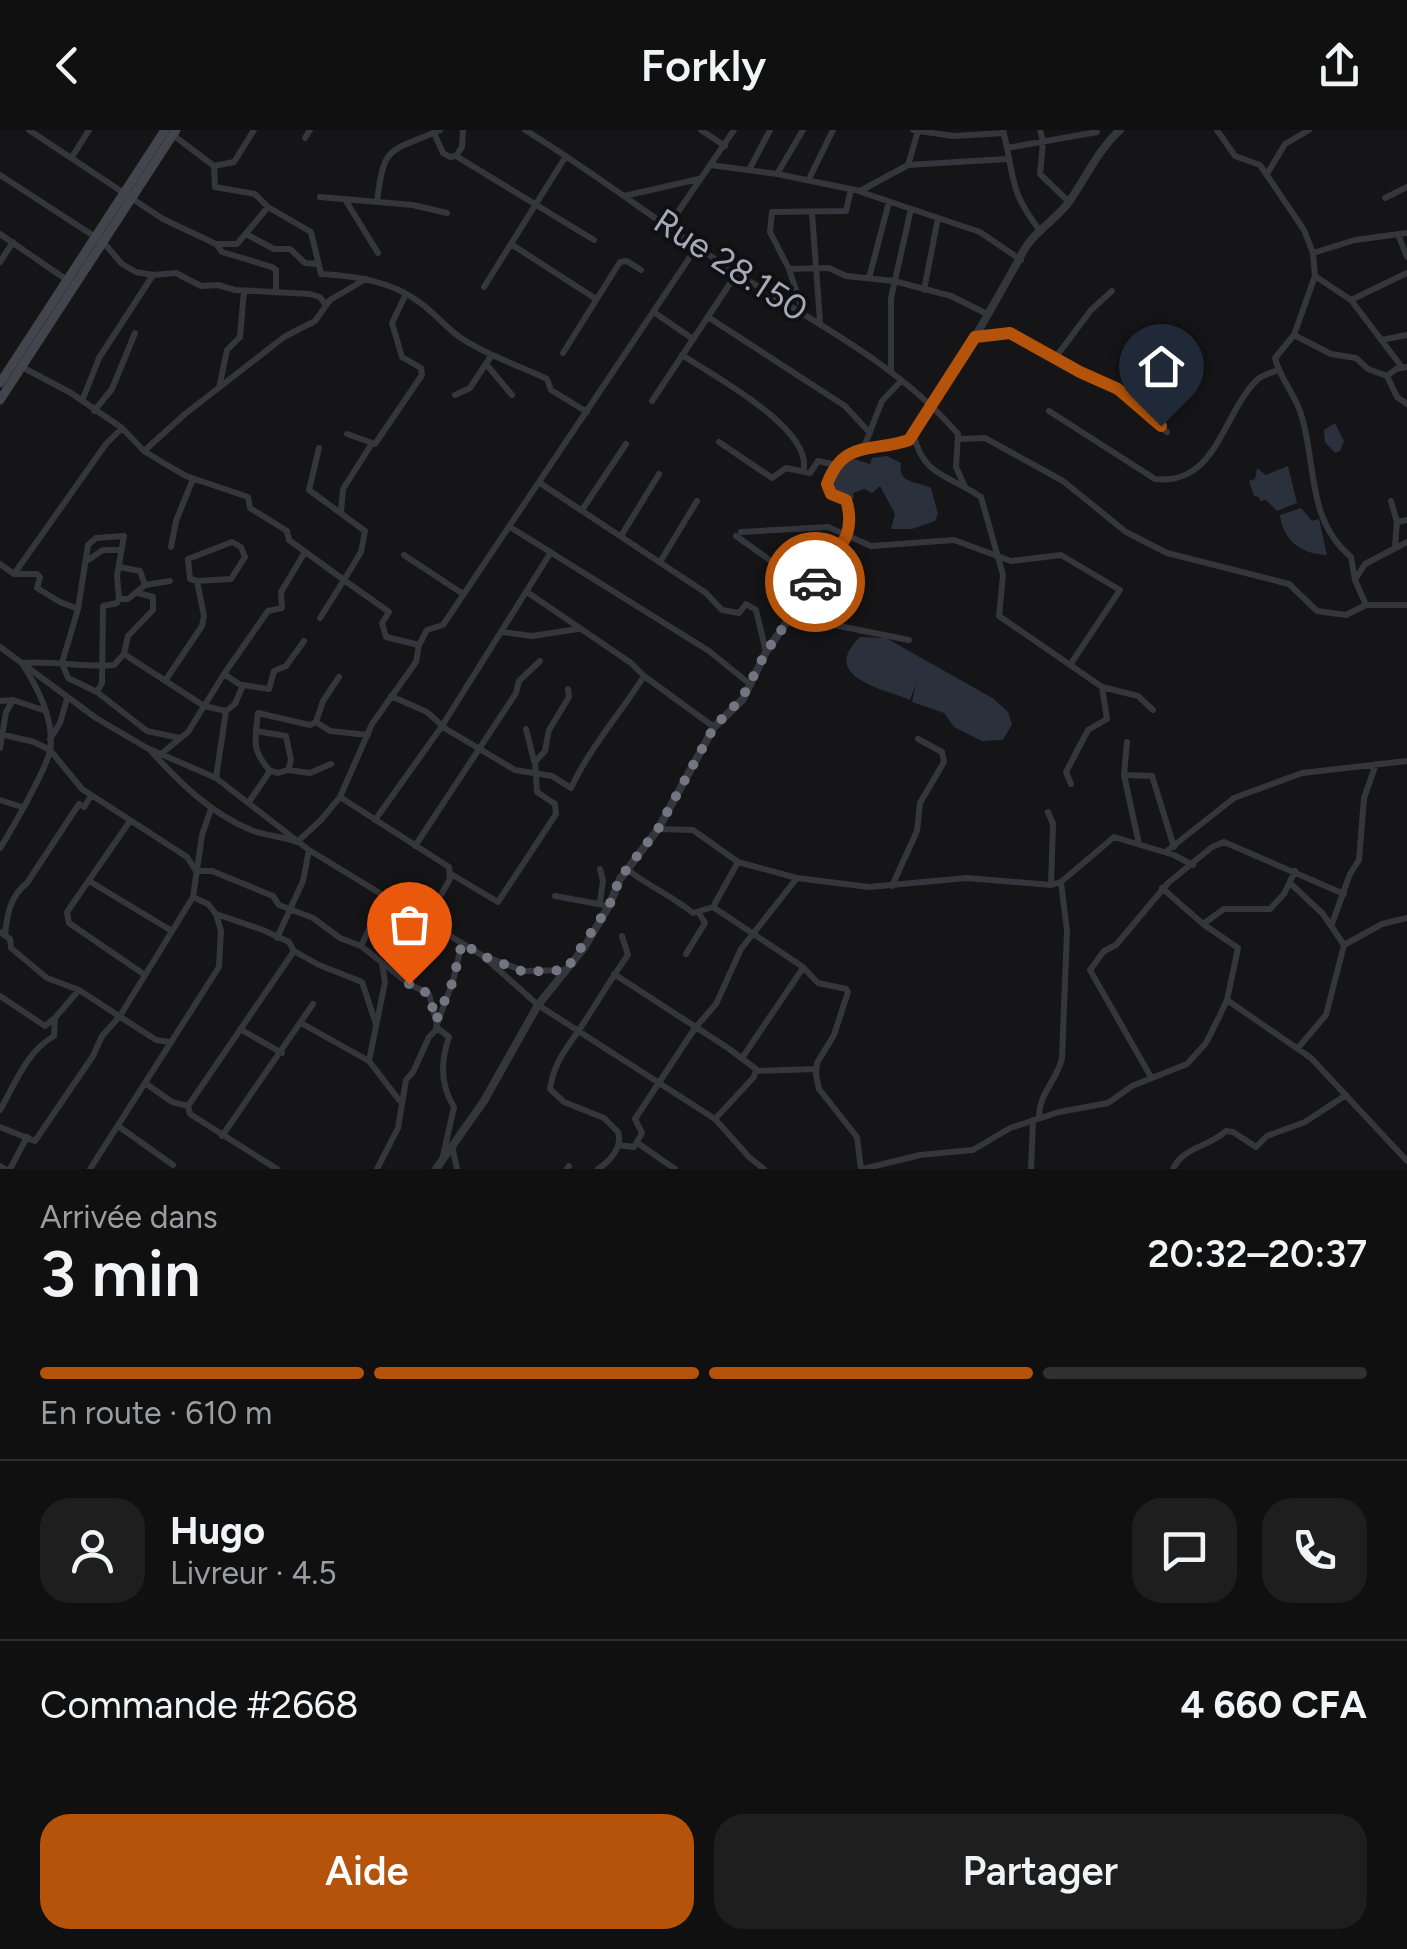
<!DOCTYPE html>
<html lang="fr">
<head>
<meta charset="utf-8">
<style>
  :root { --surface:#101011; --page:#1e1e1f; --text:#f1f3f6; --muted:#9c9d9f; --line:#303031; --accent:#b45309 }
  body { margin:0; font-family:Figtree,sans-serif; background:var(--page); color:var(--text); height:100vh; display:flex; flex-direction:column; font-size:38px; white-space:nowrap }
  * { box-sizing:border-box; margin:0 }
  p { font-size:32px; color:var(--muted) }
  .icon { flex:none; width:55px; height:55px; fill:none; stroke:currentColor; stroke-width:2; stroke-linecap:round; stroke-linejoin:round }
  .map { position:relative; height:1039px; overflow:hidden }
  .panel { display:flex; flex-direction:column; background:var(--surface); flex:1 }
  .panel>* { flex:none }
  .pin { position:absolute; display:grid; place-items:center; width:85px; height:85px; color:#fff; margin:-102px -42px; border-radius:50% 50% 50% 0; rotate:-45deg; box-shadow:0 0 10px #0007 }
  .pin .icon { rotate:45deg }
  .courier { position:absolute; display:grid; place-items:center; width:100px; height:100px; margin:-50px; border:8px solid #b45309; border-radius:50%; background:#fff; color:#222; box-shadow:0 2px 12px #0007 }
  .head em { font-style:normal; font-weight:600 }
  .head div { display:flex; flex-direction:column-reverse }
  .head { display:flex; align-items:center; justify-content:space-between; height:170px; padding:0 40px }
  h1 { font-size:65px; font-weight:600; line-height:75px }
  .bar { display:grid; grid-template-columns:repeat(4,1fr); gap:15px 10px; align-content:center; height:120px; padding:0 40px }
  .bar i { height:12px; border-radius:8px; background:var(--line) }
  .bar .selected { background:var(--accent) }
  .bar p { grid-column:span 4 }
  .line { display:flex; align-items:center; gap:25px; padding:0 40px; border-top:2px solid var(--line) }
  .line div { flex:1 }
  .round { display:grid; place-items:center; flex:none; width:105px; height:105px; border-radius:30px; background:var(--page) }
  .cta { display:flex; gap:20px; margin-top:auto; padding:20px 40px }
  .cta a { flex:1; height:115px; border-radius:30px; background:var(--accent); color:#fff; font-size:40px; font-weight:600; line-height:115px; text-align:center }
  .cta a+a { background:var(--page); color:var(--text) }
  header { display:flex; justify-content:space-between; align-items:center; height:130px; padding:0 40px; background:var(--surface); font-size:45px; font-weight:600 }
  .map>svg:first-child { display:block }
</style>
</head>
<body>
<header><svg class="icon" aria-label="back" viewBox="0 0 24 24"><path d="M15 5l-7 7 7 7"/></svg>Forkly<svg class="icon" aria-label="share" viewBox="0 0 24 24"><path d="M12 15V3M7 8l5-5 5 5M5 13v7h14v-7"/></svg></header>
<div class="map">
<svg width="1407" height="1039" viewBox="0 0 1407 1039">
  <rect width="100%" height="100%" fill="#151517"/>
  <!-- water -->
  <path fill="#2a313c" d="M 1335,293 L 1344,311 L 1340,321 L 1335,323 L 1325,312 L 1324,300 Z
    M 887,326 L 901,333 C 897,354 917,351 931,358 L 938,384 L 935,391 L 912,399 L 891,399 L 895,384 L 880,356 L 872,363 L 864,359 L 853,363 L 854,368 L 850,370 L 841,362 L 835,362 L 830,351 L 848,327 L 870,334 L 872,328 Z
    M 1288,336 L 1297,373 L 1277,381 L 1266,370 L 1260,371 L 1259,367 L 1254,366 L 1249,351 L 1255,349 L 1257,338 L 1266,345 Z
    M 1301,378 L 1312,391 L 1319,389 L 1327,425 C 1303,424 1283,412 1280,385 Z
    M 860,507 L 886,508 L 994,569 L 1008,582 L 1012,594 L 1003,610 L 982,611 L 954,597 L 944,583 L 912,572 L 916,554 L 910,570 C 881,558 819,547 860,507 Z"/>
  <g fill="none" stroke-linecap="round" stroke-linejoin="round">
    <!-- minor -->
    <path stroke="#35353c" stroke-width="6" d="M 29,0 L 163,89 L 216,114 L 222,122 L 272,137 L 276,140 L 276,162
      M 525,0 C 597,44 664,97 735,142 C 813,192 897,233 958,304 L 956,337 L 965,357
      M 701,0 L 725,16
      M 913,0 L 953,6 L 1004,3
      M 1003,0 C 1015,48 1008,60 1041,102
      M 1040,0 L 1043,12 L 1040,44 L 1069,72
      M 1217,0 L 1235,26 L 1260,35 L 1304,100 L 1313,123 L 1315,146 L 1294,205 L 1275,228 C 1280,249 1295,264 1301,284 C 1317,335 1306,389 1351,427 L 1355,450 L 1366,475
      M 434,3 L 443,23 L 450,27 L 456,26 L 462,17 L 463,0
      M 173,5 L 214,36 L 215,57 L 255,64 L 268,77 L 311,102 L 321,144 C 355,146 391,151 419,172 C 434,182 446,198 461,208 C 488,226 518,235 547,249 L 551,260 L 587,282
      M 305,8 L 310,0
      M 1007,18 L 1097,2
      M 456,26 L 594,110
      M 72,27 L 89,0
      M 711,35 L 777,44 L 860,61 L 908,35 L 1007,29
      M 908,35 L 918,1
      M 214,36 L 234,32 L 254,0
      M 749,40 L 770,0
      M 777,44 L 803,0
      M 1267,44 L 1285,14 L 1309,0
      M 0,45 L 103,112 L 122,134 L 136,142 L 153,145 L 176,143 L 201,156 L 218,155 L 235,160 L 310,164 L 320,167 L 325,174
      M 809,49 L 833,0
      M 861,62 L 980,102 L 1021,130
      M 624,66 L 699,49
      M 320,67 L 413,75 L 447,83
      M 1385,68 L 1407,57
      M 346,71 L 378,123
      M 377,72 C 384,13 389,23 440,0
      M 812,83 L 820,191
      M 669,95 L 734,0
      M 0,104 L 67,150
      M 246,104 L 274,119 L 290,119 L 305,133 L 317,134
      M 1398,104 L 1407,127
      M 218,114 L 237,114 L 268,77
      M 511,114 L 596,169
      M 1313,123 L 1355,110 L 1407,103
      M 0,132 L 13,112
      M 789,139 L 770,102 L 772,82 L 846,81 L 851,59
      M 1315,146 L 1351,170 L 1401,236
      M 869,148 L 889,72
      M 484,157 L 566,26
      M 924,160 L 938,88
      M 1351,170 L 1407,143
      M 803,181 L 789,139 L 829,138 L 846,146 L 894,151 L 951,166 L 985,183
      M 655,183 L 693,209
      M 708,187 L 845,276 L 870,303
      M 1294,205 L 1331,224 L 1356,228 L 1368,239 L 1387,246 L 1396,239 L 1407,237
      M 976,207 L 1010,203 L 1080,242 L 1118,259 L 1167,302
      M 1381,210 L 1407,205
      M 563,223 L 620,132 L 627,131 L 641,140
      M 682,225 C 712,245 816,300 803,342
      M 1056,227 L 1091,180 L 1112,161
      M 486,234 L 512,265
      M 22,237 L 71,263 L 122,298 L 144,321 L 162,332 L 186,346 L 248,367 L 250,378 L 287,401 L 289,410 L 344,450 L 361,422 L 365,401 L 309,360 L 319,318
      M 891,241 L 891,168 L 911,79
      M 1387,246 L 1397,267 L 1407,274
      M 219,258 L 227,220 L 240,207 L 244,161
      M 455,265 L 470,258 L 491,226
      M 82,271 L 99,228 L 153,145
      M 652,271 L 737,143
      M 94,281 L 112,259 L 135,203
      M 1049,281 L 1155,349 C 1217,356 1222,284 1257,250 C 1262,245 1271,243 1278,240
      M 347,304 L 375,314 L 422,245 L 421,238 L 402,227 L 392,193 L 406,164
      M 914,306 C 924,347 949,345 981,367 L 1003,445 L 999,486 L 1102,557 L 1138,566 L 1153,580
      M 960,309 L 985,308 L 1063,351 L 1126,402 L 1167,423 L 1289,454 L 1317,481 L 1346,485 L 1366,475 L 1407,475
      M 719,312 L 772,348 L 786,338 L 810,343 L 818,331 L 836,335
      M 864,317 L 882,271 L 901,251
      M 144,321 L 185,284 L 284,207 L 315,191 L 330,170 L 366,149
      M 540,353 L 706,463 L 722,480 L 739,483 L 746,474 L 756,480 L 766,522
      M 1391,371 L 1397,392
      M 582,380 L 626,314
      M 341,382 L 343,359 L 371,315
      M 510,397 L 709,521 L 751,555
      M 741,402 L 828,397 L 871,416 L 954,410 L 1011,431 L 1061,425 L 1120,460 L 1070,535
      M 621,406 L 659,344
      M 736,406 C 760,423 803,452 821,475 C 827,482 827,488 834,495 L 909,510
      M 1395,416 L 1397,392 L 1407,390
      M 171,417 L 176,391 L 193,349
      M 404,425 L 463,464
      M 88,430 L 103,420 L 121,420
      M 660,432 L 697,371
      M 0,434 L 14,444 L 37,444 L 40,447 L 37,458 L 60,472 L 78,479
      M 119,437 L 140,441 L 145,455
      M 14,444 L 106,314 L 122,298
      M 1356,448 L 1365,434 L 1407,412
      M 170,451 L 145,455 L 128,469 L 119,469 L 117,446 L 124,406 L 96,408 L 88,415 L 78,479 L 62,533 L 68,548 L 97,562 L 147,601 L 180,608
      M 527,462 L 631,533 L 644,546 L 714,597
      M 320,488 L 344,450 L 389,482 L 382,493 L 386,507 L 419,515
      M 503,502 L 532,506 L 578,499
      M 0,517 L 96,588 L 147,618 L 216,648 L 309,720 L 483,826 L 538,875 L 715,989 L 749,1027 L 764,1039
      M 124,524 L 128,506 L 153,480 L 153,467 L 138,463
      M 339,547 L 323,571 L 316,592 L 330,601 L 368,605
      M 165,551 L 202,496 L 204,486 L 197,451 L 190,449 L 188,429 L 232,412 L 241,417 L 245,427 L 231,449 L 197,451
      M 242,556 L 224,544 L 268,481 L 282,478 L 281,462 L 305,422
      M 97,562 L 102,553 L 103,476 L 117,473 L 119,469
      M 391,566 L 427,582 L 446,599 L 515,640 L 552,646 L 571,658 C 589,619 620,584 644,546
      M 0,571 L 13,570 L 46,581
      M 526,599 L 534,631
      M 256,601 L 286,606 L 291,630 L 288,640 L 278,643 L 271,641
      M 0,604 L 34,612 L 50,620 L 82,659 L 187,727 L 196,741 L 212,741 L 273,766 L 279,775 L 313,788 L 340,808 L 361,816 L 409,854 L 429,864 L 436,891
      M 50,609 L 60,593 L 67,569
      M 1127,612 L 1124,645 L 1139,714
      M 0,618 L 6,582 L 13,570
      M 151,621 C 180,653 210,683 251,700 C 265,706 282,706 297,712 L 320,691 L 340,667 L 372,594 L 416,532 L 419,515 L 427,500 L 443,495 L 698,115
      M 161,624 L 188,602 L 224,544
      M 288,640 L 310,643 L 331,634
      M 1124,645 L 1152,646 L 1174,717
      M 216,648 L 226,581
      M 1071,654 L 1066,642 L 1088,600 L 1107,589 L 1102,557
      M 340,667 L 449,737 L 450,749 L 426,791
      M 0,670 L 22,677
      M 249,672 L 270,641 C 251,619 255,611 258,583 L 310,595 L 316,592
      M 1048,682 L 1053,694 L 1051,755
      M 375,690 L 442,596 L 551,422
      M 130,691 L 67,782 L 69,793 L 145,845
      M 658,699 L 693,700 L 738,732 L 797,748 L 869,757 L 967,748 L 1051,755 L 1061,752 L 1114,707 L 1174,725 L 1193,735
      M 415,716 L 516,563 L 519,551 L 540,531
      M 0,718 C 11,701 47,638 50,620 C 55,590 37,557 22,533 C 53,530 83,538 114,535 L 124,524 L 204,576 L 226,581 L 235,574 L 243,555 L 269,559 L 274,541 L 286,536 L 304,511
      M 1167,721 L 1234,668 L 1302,643 L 1407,631
      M 600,739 L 603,751 L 600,772
      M 628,740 C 650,757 672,766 693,783 L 713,777 L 803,837 L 818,853 L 846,859 L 848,862 L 834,905 L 817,933 L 816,945 L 819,959 L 857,1007 L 861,1039
      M 451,744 L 498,772 L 556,684 L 555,674 L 537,662 L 535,632 L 545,621 L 549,600 L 569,567 L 568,559
      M 89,751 L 172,801
      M 1290,753 L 1323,784 L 1344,815 L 1326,885 L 1298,918
      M 892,756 L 917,701 L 920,673 L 944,632 L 942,622 L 918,609
      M 555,766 L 609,776
      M 193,767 L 208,774 L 216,784 L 263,800 L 289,812 L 294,821 L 319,835 L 362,852 L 376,894
      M 713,777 L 738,732
      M 1203,794 L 1224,779 L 1270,779 L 1284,764 L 1295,741
      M 1332,794 L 1350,744 L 1359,730 L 1364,668 L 1376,634
      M 0,802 L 10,809 L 11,818 L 47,848 L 79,860 L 156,910 L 169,912
      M 5,805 C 7,785 10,766 27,753 L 79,674 L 84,677 L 91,666
      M 277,808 L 303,751 L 309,720
      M 1344,815 L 1382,794 L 1407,788
      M 361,816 L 385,766
      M 686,824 L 705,793 L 699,783
      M 484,826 L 524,841 L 566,840
      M 382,834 L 385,852 L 369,931 L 399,970
      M 614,844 L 728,918 L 756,939 L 754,947 L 715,989
      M 0,866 L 45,896 L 55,888 L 79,860
      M 1227,870 L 1311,928 L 1407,1031
      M 301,893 L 369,931
      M 240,899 L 282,923
      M 742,928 L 803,838
      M 756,941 L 816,939
      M 1151,947 L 1090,840 L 1104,821 L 1116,815 L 1168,753 L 1212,717 L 1224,712 L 1344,764
      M 145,953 L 172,972 L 188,976 L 190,984 L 277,1039
      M 188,976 L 294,821
      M 0,980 C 15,954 27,921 54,906 L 55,888
      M 1039,988 C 1038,964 1057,951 1062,928 L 1067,801 L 1061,752
      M 118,996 L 173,1035
      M 0,997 L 35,1011 L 93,926 L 102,906 L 120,886 L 193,767 L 202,705 L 211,679
      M 222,1006 L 313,874
      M 639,1014 L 675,1039
      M 618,1015 L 634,1017 L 642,1003 L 635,989 L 695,898 L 716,874 L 741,819 L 797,748
      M 452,1016 L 457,1039
      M 443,1026 L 454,977 C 440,955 441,930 449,907 L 436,897 L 453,851 L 462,813
      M 0,1036 L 5,1039
      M 10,1039 L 27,1007
      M 90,1039 L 219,837 L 221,801 L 216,784
      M 377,1039 L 398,998 L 406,950 L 413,942 L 429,907 L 437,899
      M 567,1039 L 569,1036
      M 598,1039 C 610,1031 623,1017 618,1002 L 604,988 L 564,972 L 550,959 C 554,931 568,917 583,894 C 598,871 612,847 628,825 L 622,806
      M 863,1039 L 920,1025 L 973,1020 L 1010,998 L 1059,982 L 1108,973 L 1132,956 L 1187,934 L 1206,913 L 1219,887 L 1227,870 L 1238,818 L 1203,794 L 1162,758
      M 1031,1039 L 1033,990
      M 1173,1039 C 1183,1017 1209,1017 1226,1001 L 1233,1002 L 1256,1017 L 1267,1006 L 1305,992 L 1346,965"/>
    <!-- tertiary -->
    <path stroke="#35353c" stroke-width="8" d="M 436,1039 L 484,971 L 538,875 L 584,818 L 609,776 L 620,749 L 658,699 L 714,597 L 743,569 L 766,522 L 846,407 L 851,392 L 846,370 L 831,364 L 827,355 C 848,297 884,331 914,306 C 953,245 990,183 1024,120 C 1035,100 1059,88 1071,69 C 1088,44 1098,20 1120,0"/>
    <!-- secondary -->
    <path stroke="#43444c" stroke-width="9" d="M 0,253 L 165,0
      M 0,270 L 176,0"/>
  </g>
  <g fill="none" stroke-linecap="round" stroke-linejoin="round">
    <!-- done -->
    <path stroke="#737580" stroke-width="10" stroke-dasharray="0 18" d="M 409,854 L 429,864 L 436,891 L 453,851 L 462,813 L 483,826 L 524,842 L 566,840 L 609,776 L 620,748 L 658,699 L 714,597 L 742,568 L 766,522 L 815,452"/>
    <!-- route -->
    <path stroke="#b45309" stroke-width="12" d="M 815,452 C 835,423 858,406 846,370 L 831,364 L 827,354 C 844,309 871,323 909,310 L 975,207 L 1010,203 L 1080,242 L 1118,259 L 1161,296"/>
  </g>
  <g text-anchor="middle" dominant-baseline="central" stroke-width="8" stroke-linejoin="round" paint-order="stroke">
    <!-- street labels -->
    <g font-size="35" fill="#a5a8b8" stroke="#101012">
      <text transform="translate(731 135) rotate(33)">Rue 28.150</text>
    </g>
  </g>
</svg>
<div class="pin" style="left:409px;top:854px;background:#ea580c"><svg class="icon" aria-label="bag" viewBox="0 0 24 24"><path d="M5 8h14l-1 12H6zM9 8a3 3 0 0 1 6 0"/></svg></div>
<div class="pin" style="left:1161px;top:296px;background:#1f2937"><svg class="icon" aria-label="home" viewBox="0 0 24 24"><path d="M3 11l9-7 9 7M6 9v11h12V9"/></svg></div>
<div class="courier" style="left:815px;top:452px"><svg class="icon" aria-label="car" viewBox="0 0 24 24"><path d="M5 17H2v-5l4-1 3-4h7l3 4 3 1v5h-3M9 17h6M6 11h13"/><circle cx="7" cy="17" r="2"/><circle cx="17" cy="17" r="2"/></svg></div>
</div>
<section class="panel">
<div class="head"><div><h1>3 min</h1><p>Arrivée dans</p></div><em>20:32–20:37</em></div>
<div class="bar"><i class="selected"></i><i class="selected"></i><i class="selected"></i><i></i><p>En route · 610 m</p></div>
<div class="line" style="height:180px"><a class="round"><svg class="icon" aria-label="person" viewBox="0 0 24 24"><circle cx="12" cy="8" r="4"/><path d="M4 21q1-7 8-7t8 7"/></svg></a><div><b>Hugo</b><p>Livreur · 4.5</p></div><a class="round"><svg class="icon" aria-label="chat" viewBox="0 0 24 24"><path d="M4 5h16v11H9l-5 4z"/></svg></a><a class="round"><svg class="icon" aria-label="phone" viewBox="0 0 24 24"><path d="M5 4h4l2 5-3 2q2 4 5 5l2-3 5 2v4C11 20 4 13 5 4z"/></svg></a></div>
<div class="line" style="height:130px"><div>Commande #2668</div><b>4 660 CFA</b></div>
<div class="cta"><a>Aide</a><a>Partager</a></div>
</section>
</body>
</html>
